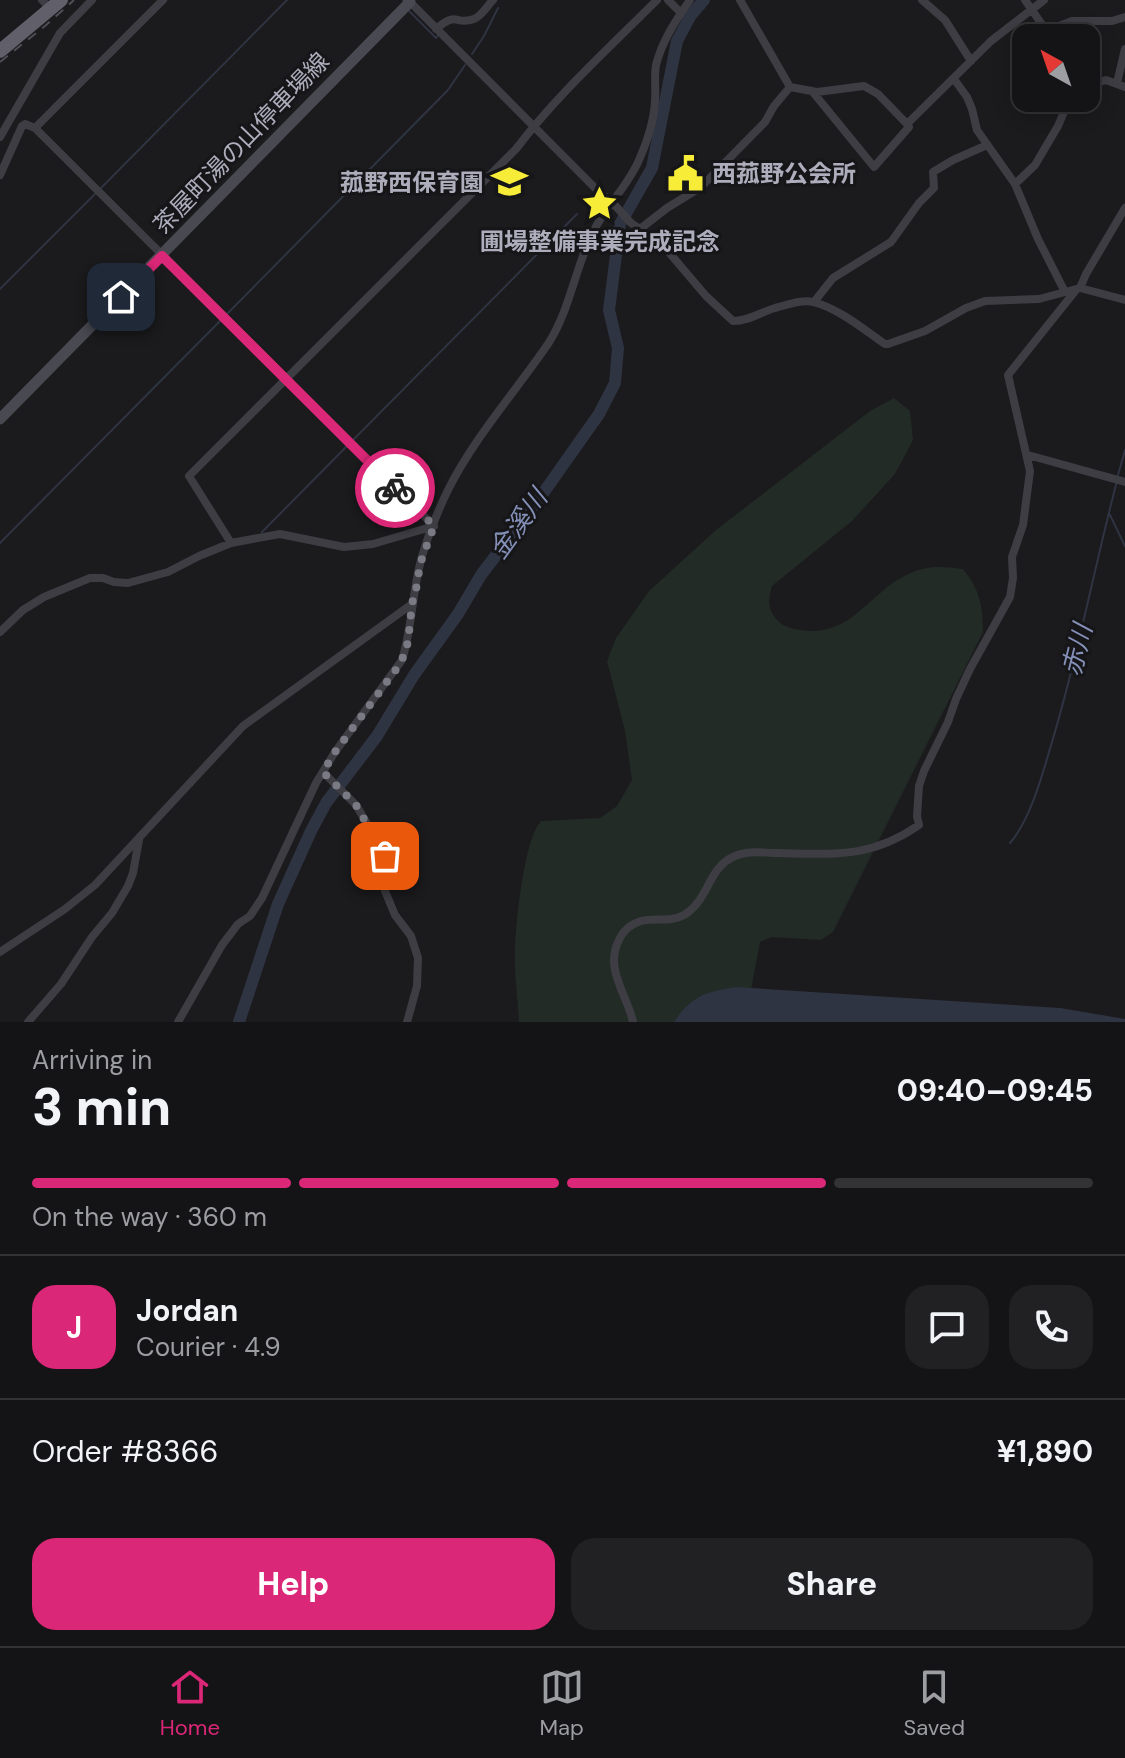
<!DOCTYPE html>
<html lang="en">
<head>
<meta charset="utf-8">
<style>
  :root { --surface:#141416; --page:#212123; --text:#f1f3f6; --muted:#9d9ea1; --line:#333335; --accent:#db2777 }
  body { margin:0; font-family:"DM Sans","Noto Sans JP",sans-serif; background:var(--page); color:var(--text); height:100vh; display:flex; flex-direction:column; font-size:30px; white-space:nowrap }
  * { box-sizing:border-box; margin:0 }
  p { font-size:26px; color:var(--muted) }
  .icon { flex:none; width:44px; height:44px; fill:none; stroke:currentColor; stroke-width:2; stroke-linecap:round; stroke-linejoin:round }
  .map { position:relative; height:1022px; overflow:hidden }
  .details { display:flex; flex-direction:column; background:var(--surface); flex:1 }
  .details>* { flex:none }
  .needle { width:52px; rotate:320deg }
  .buttons { position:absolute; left:1012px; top:24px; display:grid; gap:16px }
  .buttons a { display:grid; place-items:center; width:88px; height:88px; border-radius:16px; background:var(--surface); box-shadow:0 4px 20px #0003,0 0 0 2px var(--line); font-size:40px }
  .pin { position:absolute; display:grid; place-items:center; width:68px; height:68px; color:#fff; margin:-34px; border-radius:16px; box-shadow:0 4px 12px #0006 }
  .courier { position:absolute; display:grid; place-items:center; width:80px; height:80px; margin:-40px; border:6px solid #db2777; border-radius:50%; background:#fff; color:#222; box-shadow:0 2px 10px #0007 }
  .overview em { font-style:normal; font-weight:800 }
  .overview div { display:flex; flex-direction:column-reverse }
  .overview { display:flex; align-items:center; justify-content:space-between; height:136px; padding:0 32px }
  h1 { font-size:52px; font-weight:800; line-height:60px }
  .bar { display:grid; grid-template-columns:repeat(4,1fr); gap:12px 8px; align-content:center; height:96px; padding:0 32px }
  .bar i { height:10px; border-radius:6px; background:var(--line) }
  .bar .active { background:var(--accent) }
  .bar p { grid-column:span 4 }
  .line { display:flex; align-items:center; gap:20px; padding:0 32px; border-top:2px solid var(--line) }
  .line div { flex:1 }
  .round { display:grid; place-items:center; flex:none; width:84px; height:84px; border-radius:24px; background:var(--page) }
  .cta { display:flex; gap:16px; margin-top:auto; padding:16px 32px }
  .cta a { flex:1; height:92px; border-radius:24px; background:var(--accent); color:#fff; font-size:32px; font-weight:800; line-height:92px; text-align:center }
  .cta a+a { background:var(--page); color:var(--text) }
  .tabs { display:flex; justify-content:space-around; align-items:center; height:112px; border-top:2px solid var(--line); background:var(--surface); font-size:22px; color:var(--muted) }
  .tabs a { display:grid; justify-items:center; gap:4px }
  .tabs .active { color:var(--accent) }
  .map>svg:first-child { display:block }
</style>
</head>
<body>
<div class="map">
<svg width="1125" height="1022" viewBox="0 0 1125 1022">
  <rect width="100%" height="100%" fill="#1b1a1d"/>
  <!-- green -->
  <path fill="#222b25" d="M 894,398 L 910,411 L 913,440 L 895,474 L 852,521 L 772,586 C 769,597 767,607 774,616 C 781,626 789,628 801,630 C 854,638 869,589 913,572 C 932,565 943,567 963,569 C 980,590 983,606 983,632 L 833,932 L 821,940 L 772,937 L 760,942 L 745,1022 L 519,1022 C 518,999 514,976 515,954 C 515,926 524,839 541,821 L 600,818 L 617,806 L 632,780 L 625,731 L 607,661 L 616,638 L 649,591 L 716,530 L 870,411 Z"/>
  <!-- water -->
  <path fill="#2f3442" d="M 737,987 L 1060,1008 L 1125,1019 L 1125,1022 L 674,1022 C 692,995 706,992 737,987 Z"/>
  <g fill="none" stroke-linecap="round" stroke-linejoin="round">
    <!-- stream -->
    <path stroke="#2f3442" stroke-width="2" d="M 407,9 L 436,38 L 439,34
      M 472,54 L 484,36 L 498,8
      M 100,189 L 287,0
      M 0,289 L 95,194
      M 227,314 L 448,90 L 465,65
      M 353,440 L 577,214
      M 1118,475 L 1125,450
      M 1110,515 L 1125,546
      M 262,532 L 348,445
      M 0,543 L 220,321
      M 1010,843 C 1031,819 1043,772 1052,742 C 1078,656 1094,568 1117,481"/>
    <!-- river -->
    <path stroke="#2f3442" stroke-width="12" d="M 239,1022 L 278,904 L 311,831 L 326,803 L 377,736 L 414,675 L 458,614 L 481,575 L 539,499 L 599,414 L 615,383 L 618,348 L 609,310 L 620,224 L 652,168 L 677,41 L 691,15 L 704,0"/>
    <!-- minor -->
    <path stroke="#3e3d44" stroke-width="8" d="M 42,0 L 51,9
      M 668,0 L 681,13
      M 740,0 L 790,87 L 817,92 L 864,86 L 878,94 L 907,124 L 991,41 L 1044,0
      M 922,0 L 945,20 L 971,61
      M 1025,0 L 1050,36
      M 410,2 L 596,189 L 612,202 L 631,223 L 661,243 L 706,296 L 733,321 C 749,321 761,312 775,308 C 787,305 802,299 813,302 C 840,309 863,329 885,344 L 888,344 L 925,331 L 966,308 L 985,301 L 1039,299 L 1080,288 L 1125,300
      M 436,29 C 458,10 455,26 474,19 C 482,16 487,6 493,0
      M 1048,33 L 1059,26 L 1072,21 L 1112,21 L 1125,17
      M 954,79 L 967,97 L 972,109 L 977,130 L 1015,184 L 1038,239 L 1065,292
      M 1117,83 L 1125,49
      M 1086,86 L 1106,80 L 1125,87
      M 812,91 L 874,167 L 909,127 L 907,124
      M 35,128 L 434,526
      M 0,137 L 60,33 L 92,0
      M 0,175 L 22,126 L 25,124 L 35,128 L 163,0
      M 1015,184 L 1035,165 L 1058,126 L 1070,98
      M 640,229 L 667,208 L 701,187 L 765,122 L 774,106 L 790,87
      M 1080,288 L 1086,274 L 1125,208
      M 814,302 L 833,278 L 891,242 L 919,203 L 934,188 L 933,172 L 953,160 L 987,145
      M 1028,455 L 1125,482
      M 231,543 L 189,476 L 516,149 C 557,95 609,48 657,0
      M 0,632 L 23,610 L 44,597 L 90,578 L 103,578 L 114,582 L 128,583 L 168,572 L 199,556 L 231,543 L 280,534 L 344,547 L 373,544 L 434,526
      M 323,772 L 356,805 L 384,852 L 385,891 L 395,915 L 411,936 L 418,958 L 417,986 L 407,1022
      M 0,952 L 65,909 L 95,885 L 243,726 L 412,604
      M 28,1022 L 61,984 L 92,937 L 112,913 L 128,886 L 133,873 L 139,840
      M 178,1022 L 222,945 L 238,924 L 250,916 L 262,898 L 316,783 L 335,752 L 402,660 C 412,628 412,596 420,564 C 425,543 438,510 448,490 C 474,438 515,392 548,344 C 570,310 575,268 593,232 C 606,206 628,186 639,160 C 647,142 654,121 655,101 C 656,89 654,76 656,65 C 662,41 676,20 690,0
      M 633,1022 C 627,994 604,969 619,940 C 623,931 631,924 641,921 C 656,917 670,923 684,915 C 710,899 707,868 735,856 C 748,850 763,853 777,853 C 833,854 870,859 919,825 L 917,816 L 919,786 L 924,771 L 948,722 L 956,699 L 970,669 L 1010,597 L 1013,578 L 1012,557 L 1023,525 L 1030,471 L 1008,375 L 1076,290"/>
    <!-- secondary -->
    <path stroke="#494952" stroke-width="11" d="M 0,419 L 410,2 L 408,0"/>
    <!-- trunk -->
    <path stroke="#605f6a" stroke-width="14" d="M 0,51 L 61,0"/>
    <!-- rail -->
    <path stroke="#4e4e57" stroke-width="2" stroke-dasharray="10 8" stroke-linecap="butt" d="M 0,62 L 45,26 L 74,0"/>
  </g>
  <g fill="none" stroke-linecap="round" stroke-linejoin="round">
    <!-- done -->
    <path stroke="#7a7a84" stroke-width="8" stroke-dasharray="0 14.4" d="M 385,856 L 356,805 L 323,772 L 335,752 L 395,671 L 402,660 L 408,642 L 412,604 L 417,585 L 420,564 L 434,526 L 395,488"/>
    <!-- route -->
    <path stroke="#db2777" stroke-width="10" d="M 121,297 L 162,256 L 395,488"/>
  </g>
  <!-- icons -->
  <defs>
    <symbol id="civic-bare" viewBox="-9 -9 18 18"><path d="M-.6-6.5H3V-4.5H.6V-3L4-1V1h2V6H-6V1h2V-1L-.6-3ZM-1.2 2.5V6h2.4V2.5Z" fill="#f7ed38" stroke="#161518" stroke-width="2.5" paint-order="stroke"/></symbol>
    <symbol id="school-bare" viewBox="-9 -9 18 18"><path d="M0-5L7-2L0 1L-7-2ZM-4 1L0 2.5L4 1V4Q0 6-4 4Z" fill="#f7ed38" stroke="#161518" stroke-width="2.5" paint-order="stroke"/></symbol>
    <symbol id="sight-bare" viewBox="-9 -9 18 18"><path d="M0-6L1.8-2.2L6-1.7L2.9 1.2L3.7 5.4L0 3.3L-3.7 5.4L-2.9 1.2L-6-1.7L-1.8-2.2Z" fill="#f7ed38" stroke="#161518" stroke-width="2.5" paint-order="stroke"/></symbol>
  </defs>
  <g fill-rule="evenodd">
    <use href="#civic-bare" x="660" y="148" width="51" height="51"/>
    <use href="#school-bare" x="484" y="156" width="51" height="51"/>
    <use href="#sight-bare" x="574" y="178" width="51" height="51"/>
  </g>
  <g text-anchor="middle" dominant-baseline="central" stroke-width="6" stroke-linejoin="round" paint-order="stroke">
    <!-- street labels -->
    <g font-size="24" fill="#adadbc" stroke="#161518">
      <text transform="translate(241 143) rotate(-46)">茶屋町湯の山停車場線</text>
    </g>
    <!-- poi labels -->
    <g font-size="24" font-weight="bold" fill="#adadbc" stroke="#161518" text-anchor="start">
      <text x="712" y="173">西菰野公会所</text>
      <text x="484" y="182" text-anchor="end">菰野西保育園</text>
      <text x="600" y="241" text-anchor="middle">圃場整備事業完成記念</text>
    </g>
    <!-- water labels -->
    <g font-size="26" font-style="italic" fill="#8490b7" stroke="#161518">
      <text transform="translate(518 524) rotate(-54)">金溪川</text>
      <text transform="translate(1077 650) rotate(-76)">赤川</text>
    </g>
  </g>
</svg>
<div class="buttons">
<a><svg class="needle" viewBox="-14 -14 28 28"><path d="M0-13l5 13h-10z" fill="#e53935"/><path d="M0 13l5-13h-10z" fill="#9d9ea1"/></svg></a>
</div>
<div class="pin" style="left:385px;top:856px;background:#ea580c"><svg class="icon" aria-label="bag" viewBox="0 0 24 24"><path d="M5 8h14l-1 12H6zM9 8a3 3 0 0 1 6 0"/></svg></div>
<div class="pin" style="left:121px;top:297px;background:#1f2937"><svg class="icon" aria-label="home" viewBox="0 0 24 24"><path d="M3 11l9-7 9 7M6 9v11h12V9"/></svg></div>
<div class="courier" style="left:395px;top:488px"><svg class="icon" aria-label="bike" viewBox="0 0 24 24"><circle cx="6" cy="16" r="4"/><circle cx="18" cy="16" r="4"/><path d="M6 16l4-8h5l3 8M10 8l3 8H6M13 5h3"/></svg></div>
</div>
<section class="details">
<div class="overview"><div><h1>3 min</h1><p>Arriving in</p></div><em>09:40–09:45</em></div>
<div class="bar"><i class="active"></i><i class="active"></i><i class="active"></i><i></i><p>On the way · 360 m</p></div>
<div class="line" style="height:144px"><b class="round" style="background:var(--accent);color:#fff">J</b><div><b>Jordan</b><p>Courier · 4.9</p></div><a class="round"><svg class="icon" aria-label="chat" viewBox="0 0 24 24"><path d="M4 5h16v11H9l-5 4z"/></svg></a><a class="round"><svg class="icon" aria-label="phone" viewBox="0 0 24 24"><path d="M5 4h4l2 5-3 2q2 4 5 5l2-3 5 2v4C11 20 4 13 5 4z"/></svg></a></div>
<div class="line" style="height:104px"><div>Order #8366</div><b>¥1,890</b></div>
<div class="cta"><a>Help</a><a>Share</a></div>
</section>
<nav class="tabs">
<a class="active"><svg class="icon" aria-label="home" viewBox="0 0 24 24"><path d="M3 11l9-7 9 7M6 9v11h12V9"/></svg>Home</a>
<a><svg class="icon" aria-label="map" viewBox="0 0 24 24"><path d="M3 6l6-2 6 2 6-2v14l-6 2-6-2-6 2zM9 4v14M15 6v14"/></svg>Map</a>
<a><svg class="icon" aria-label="saved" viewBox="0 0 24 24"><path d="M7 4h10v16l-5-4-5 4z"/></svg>Saved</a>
</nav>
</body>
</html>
